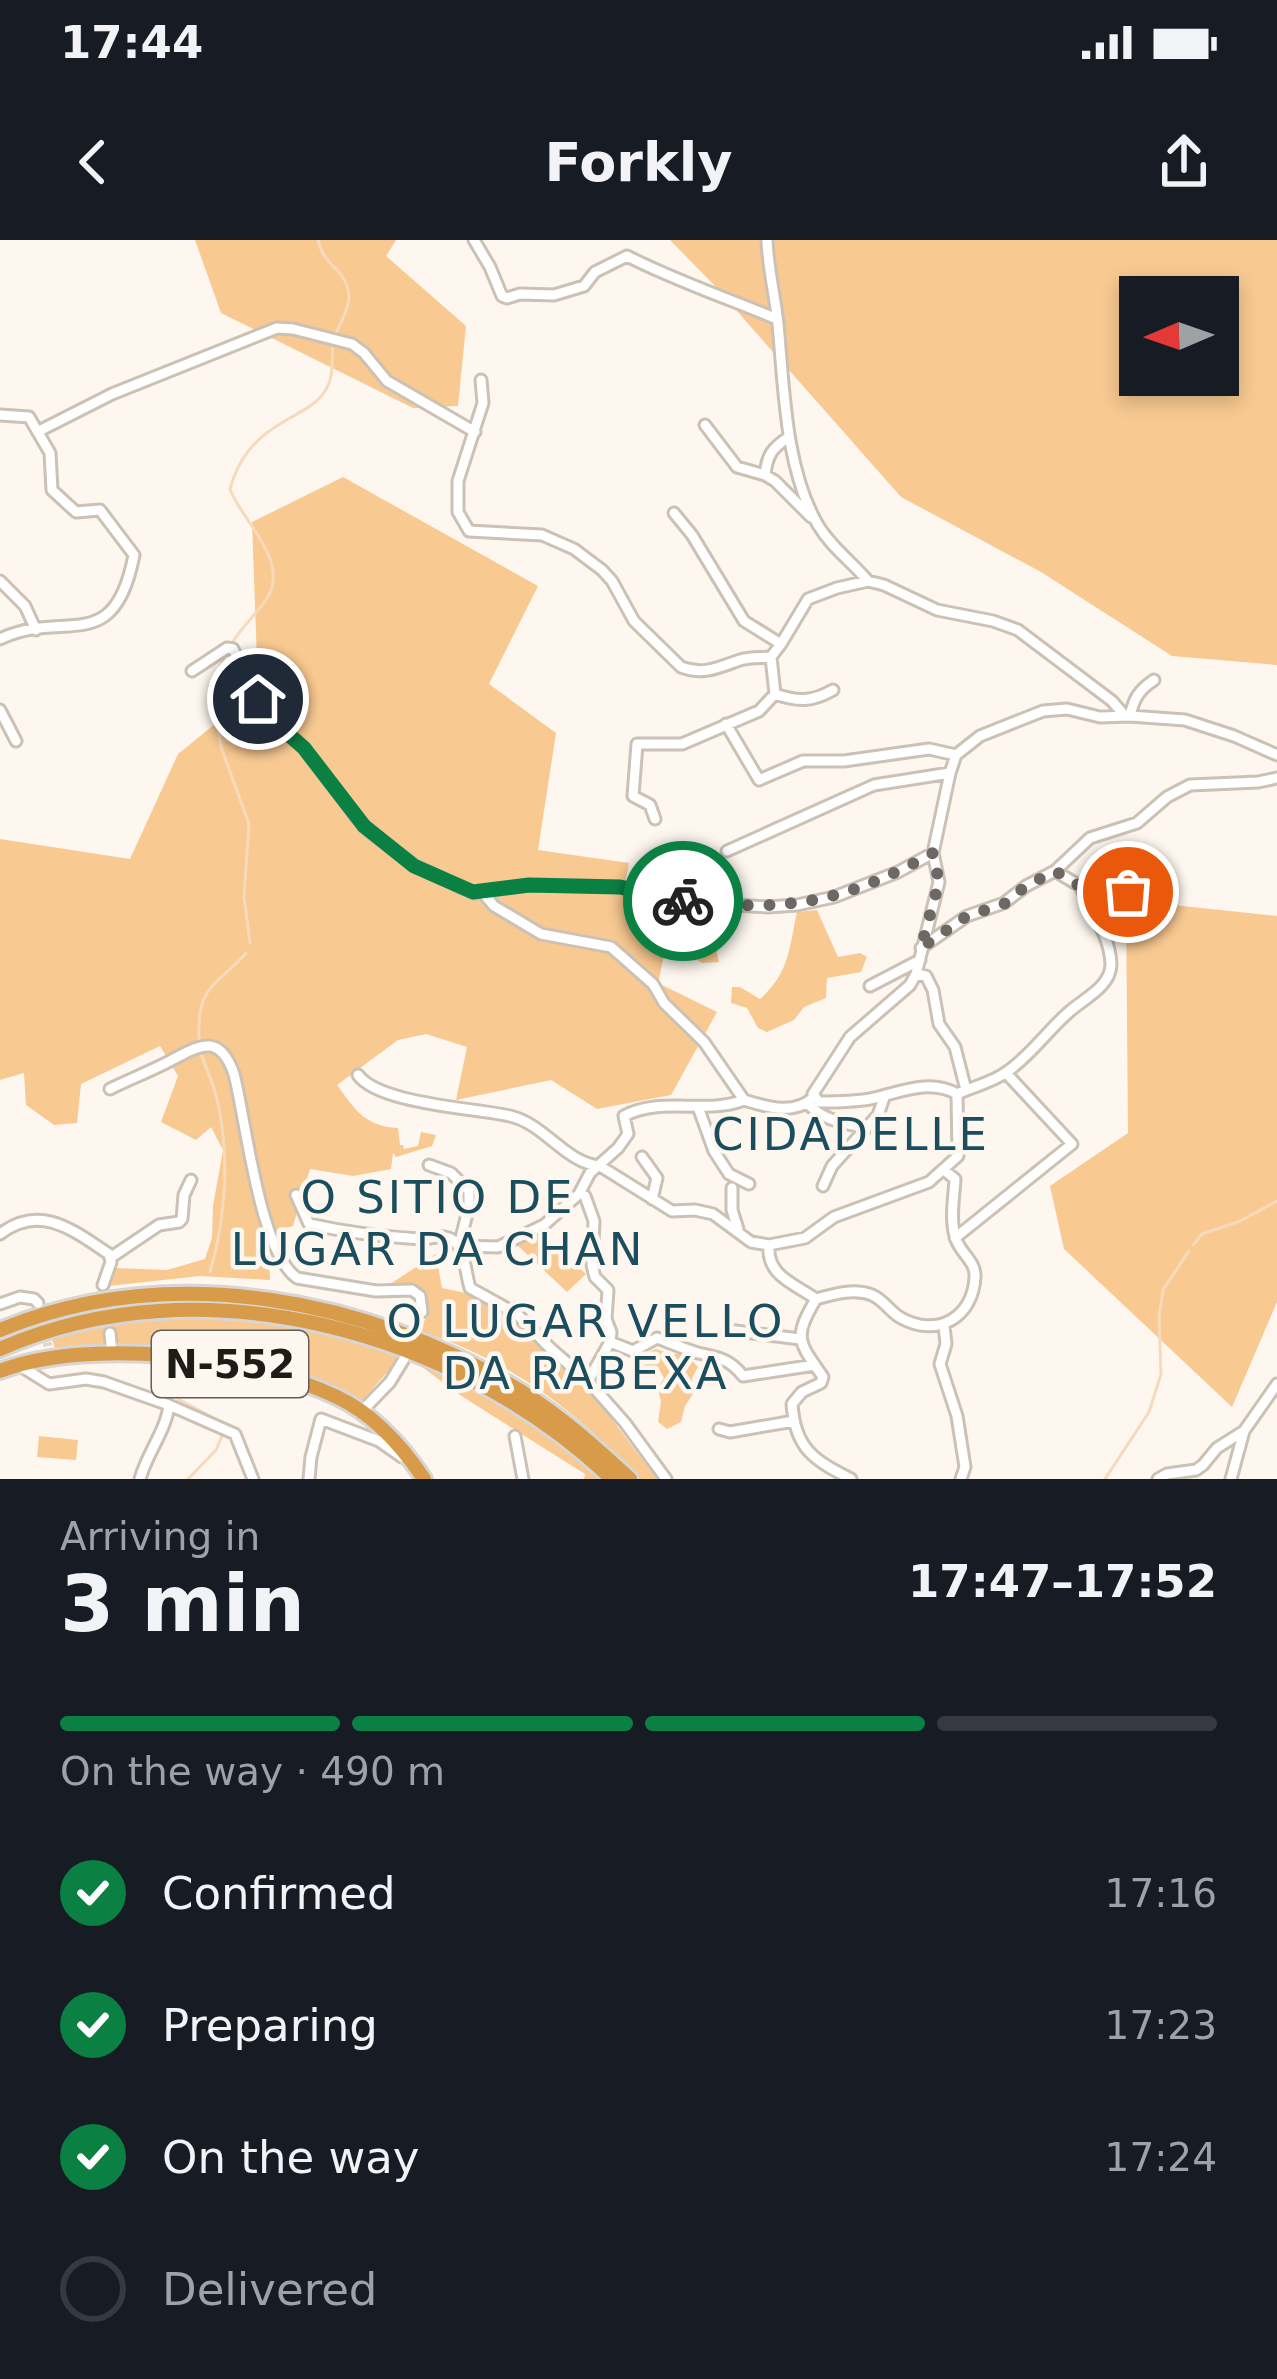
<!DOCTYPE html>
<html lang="en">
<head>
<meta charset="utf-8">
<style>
  :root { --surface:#171b24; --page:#242831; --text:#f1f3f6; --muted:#9ea1a6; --line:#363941; --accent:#0b8043 }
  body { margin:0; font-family:"DejaVu Sans",sans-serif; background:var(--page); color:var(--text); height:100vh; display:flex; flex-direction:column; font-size:45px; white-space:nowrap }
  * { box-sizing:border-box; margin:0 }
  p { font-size:39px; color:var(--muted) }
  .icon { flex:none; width:66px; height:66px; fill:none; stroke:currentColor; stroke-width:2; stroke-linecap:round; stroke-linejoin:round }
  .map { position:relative; height:1239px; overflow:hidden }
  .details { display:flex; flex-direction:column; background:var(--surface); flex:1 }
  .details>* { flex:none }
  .needle { width:78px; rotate:268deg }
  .buttons { position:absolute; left:1119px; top:36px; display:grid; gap:24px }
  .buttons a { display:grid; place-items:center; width:120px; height:120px; border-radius:0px; background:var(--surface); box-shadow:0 6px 18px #0003; font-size:60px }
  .pin { position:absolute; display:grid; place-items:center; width:102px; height:102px; color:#fff; margin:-51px; border:6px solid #fff; border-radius:50%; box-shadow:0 3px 12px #0007 }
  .courier { position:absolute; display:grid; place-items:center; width:120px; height:120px; margin:-60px; border:9px solid #0b8043; border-radius:50%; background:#fff; color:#222; box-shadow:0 3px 15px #0007 }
  .headline em { font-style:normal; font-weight:600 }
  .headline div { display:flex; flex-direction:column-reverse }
  .headline { display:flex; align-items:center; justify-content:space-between; height:204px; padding:0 60px }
  h1 { font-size:78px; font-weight:600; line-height:90px }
  .bar { display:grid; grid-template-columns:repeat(4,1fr); gap:18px 12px; align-content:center; height:144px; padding:0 60px }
  .bar i { height:15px; border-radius:9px; background:var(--line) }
  .bar .selected { background:var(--accent) }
  .bar p { grid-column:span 4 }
  ol { padding:0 60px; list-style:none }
  li { display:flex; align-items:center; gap:36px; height:132px }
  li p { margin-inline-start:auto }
  li .icon { padding:12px; border-radius:50%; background:var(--accent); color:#fff; stroke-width:4 }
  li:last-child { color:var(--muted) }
  li i { width:66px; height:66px; border:6px solid var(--line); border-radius:50% }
  .status { display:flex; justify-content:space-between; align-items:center; height:84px; padding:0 60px; background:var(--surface); direction:ltr }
  .status svg { height:33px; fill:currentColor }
  header { display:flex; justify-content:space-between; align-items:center; height:156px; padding:0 60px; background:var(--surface); font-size:54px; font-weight:600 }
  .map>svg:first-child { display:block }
</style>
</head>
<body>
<div class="status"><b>17:44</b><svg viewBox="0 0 49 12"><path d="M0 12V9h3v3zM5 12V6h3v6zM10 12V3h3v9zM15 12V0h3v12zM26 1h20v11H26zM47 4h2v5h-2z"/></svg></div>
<header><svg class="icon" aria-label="back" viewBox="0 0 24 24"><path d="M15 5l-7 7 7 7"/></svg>Forkly<svg class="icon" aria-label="share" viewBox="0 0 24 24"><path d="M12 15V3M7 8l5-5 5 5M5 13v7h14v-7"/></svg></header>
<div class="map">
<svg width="1277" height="1239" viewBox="0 0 1277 1239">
  <rect width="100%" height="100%" fill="#fef7f0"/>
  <!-- green -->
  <path fill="#f8c991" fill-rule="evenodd" d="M 195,0 L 396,0 L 386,16 L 466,86 L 458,166 L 413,168 L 221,73 Z
    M 670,0 L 1277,0 L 1277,425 L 1172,416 L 1041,332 L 901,257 L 714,45 ZM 1140,57 L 1218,57 L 1218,135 L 1140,135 Z
    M 343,237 L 538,346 L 489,444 L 556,493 L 538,610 L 629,623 L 623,653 L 675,666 L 658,743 L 717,772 L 671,855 L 597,869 L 551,840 L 456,860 L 467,807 L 426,794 L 398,800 L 337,845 C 356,871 365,886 398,888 L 400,905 L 403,905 L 404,909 L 418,906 L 421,892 L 436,895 L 432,906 L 396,917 L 393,913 L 391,929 L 353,936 L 310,929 L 293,986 L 268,992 L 270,1040 L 200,1036 L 109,1046 L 115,1028 L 167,1030 L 205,1019 L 212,998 L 213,966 L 223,910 L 211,887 L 196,900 L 161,882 L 178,836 L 160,806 L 81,844 L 77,883 L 54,885 L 26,865 L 24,833 L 0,840 L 0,599 L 130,619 L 178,514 L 258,449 L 252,282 Z
    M 1126,660 L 1277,676 L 1277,1062 L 1232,1167 L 1064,1009 L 1050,946 L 1128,893 Z
    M 817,670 L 838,717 L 860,713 L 867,717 L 861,732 L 827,738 L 826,758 L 804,767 L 794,780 L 767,792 L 758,788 L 747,768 L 731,763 L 732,747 L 740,747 L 760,759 C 790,732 789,708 797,672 Z
    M 694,692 C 712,695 716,706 719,722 L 702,723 L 690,715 L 687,706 Z
    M 539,991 L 586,1034 L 567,1052 L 516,1004 Z
    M 436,1014 L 442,1048 L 466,1053 L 517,1082 L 548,1115 L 598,1161 L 657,1239 L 639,1239 C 579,1172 505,1117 419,1091 L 428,1074 L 426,1054 L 411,1044 L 384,1048 Z
    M 178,1077 L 247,1078 L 313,1090 L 397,1116 L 391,1128 L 360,1163 C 278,1103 152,1102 55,1109 L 52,1099 L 118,1081 Z
    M 656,1109 L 670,1114 L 686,1114 L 698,1127 L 692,1138 L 693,1154 L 685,1166 L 681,1182 L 667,1189 L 658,1182 L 661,1162 L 658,1148 L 664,1138 L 659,1129 L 645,1129 L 643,1114 Z
    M 411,1119 C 485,1151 542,1189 604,1239 L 584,1239 L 585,1234 L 463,1157 Z
    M 39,1196 L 78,1200 L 76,1220 L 37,1217 Z"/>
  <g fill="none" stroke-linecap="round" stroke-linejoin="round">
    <!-- stream -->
    <path stroke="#f5dbbb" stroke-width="3" d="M 318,0 C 321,12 324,16 332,25 C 359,50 349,66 335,95
      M 231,405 C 240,388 255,376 266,360 C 292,321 242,282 230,249 C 238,220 253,200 280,184 C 298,172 321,165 329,143 C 334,132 331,118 333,106
      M 227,411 L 220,427 L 215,463 L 221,507 L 249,584 L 244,656 L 250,703
      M 199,799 C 197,744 215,748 246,713
      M 201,813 C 206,829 213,843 217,859 C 230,915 226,977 210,1032
      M 1193,1005 L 1202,994 L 1240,981 L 1277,961
      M 179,1136 L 178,1159 L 227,1185
      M 188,1239 L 216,1210 L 222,1196
      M 1105,1239 L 1149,1172 L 1161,1134 L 1159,1077 L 1163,1050 L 1189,1011"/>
    <!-- minor-tunnel -->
    <path stroke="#ddd6cf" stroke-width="9" stroke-dasharray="9 4.5" stroke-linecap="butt" d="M 103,1045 L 110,1093
      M 38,1063 L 48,1106
      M 410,1103 L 422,1072"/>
    <defs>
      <path id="minor" d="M 474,0 L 490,27 L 502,56 L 507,58 L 520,54 L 554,55 L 584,46 L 595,32 L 627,16 C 676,41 727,58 777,79
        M 767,0 C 768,29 775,55 778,84 C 784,147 785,229 818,285 C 831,307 852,322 868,341
        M 481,140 L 483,163 L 458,241 L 458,272 L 469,291 L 542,295 L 574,309 L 602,330 L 612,341 L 634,381 L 681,427 C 704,436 719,427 740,420 C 749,417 761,418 771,417 L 781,404 L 744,381 L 692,295 L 674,273
        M 0,175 L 29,177 L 50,213 L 52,250 L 76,272 L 100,270 L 134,315 C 114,419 64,368 0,399
        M 705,185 L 737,227 L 765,235 L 775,241 L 811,277
        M 39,191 L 112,154 L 277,88 L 293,89 L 352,104 L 364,113 L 387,141 L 475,192
        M 765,235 C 767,215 772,208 789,197
        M 0,341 L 25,366 L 36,390
        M 781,404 L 808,359 L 837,348 L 868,341 L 884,345 L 937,370 L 993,381 L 1018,390 L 1112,461 L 1125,476
        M 771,417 L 775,454 C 798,462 812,462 833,450
        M 192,431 L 227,408 L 233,409 L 258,459 L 277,485 L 304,508 L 364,587 L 414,625 L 473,653 L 529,645 L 620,647 L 685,662 L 768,667 L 797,665 L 834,657 L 898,632 L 933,613
        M 0,470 L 16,501
        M 1130,476 C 1134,458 1139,450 1154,440
        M 726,484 L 759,540 L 803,521 L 844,521 L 929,509 L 956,515
        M 655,579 L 650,565 L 633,556 L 637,504 L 682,504 L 759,471 L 775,454
        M 727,611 L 874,545 L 950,533
        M 1055,631 L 1080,646 L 1168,655
        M 483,653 L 494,666 L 541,694 L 611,707 L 653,744 L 664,763 L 704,802 L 744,860
        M 921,708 L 967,676 L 1004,663 L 1026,646 L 1055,631 L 1090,598 L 1137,583 L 1167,557 L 1190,545 L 1258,542 L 1277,538
        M 916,734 L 926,736 L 933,750 L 939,784 L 955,807 L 966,850
        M 870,746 L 920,720
        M 358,835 C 379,864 475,868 510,876 C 545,884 565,923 600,926 L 672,971 L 695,970 L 713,974 L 751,1002 L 769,1005
        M 110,849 C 128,840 146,833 164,824 C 195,809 218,788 234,834 C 246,880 259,1011 297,1038 L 376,1051 L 412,1050 L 420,1056 L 422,1072
        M 957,854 C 974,846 992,843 1008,831 C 1032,814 1047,791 1069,772 C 1083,759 1111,747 1111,724 C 1110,696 1091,670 1080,646
        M 744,860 C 767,867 794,876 814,857
        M 808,864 C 824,881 844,883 866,888
        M 698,867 L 714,911 L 729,934 L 749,944
        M 642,917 L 657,938 L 652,959
        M 429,925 L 451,933 L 469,951 L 469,966 L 459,1006 L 498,1007 L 544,985 L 579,954 L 590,933 L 618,908 L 628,894 L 624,876 C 660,856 706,875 744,860
        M 823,946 L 832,926 L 878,875 L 885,855
        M 732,948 L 732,970 L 738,989
        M 296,955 L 309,984 C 345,992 383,997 421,999 C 433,999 446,992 456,1003 C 465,1013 466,1035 470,1048 L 517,1074 L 550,1108 L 588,1141 L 625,1183 L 666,1239
        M 585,956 L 594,981 L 592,1025 L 595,1037 L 608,1050 L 606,1079 L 611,1092 L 610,1102 L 588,1141
        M 0,994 C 41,963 74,991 109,1014 L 111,1022 L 103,1045
        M 955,998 L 1072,904 L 1006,833
        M 110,1018 L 159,985 L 179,982 L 182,979 L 184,955 L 191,940
        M 816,1059 C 834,1054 854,1048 872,1055 C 884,1060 890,1072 901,1078 C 937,1098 973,1078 975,1037 C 976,1020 958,1012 955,996 C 950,978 954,957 955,939 L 944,930
        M 0,1064 L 20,1057 L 34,1059 L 38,1063
        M 944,1086 L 946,1104 L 940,1124 L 957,1176 L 965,1227 L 961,1239
        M 728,1090 L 800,1099
        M 110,1093 L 112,1114
        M 610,1102 L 633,1111 L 657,1098 C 671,1103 684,1109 698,1113 C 718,1118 729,1118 743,1136 L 815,1125
        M 17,1124 L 49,1144 L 86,1139 L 104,1142 L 169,1165 C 166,1191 147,1213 140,1239
        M 169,1165 L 235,1194 L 253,1239
        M 361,1172 L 390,1142 L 404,1119
        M 719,1189 L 730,1192 L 794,1181
        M 515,1196 L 523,1239
        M 309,1239 L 311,1217 L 321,1179 L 379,1201 L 402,1217
        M 851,1239 C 814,1220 795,1209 792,1164 L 802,1152 L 821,1143 L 823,1137 C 798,1101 793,1098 816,1059 C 795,1044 766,1036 769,1005 L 805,998 L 834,977 L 929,942 L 958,916 L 957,854 C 929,838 899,853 870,859 C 853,862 836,862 819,862 L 813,854 L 850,797 L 910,745 L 916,734 L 939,642 L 933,613 L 950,533 L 956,515 L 980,496 L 1043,471 L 1067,469 L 1100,477 L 1130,476 L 1185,480 L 1234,496 L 1277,515
        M 1158,1239 L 1167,1234 L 1196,1230 L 1203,1225 L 1217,1208 L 1244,1191 L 1277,1144
        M 1231,1239 L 1244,1191"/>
      <path id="highway" d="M 0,1090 C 171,1020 369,1058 522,1152 C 562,1177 596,1208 630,1239
        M 0,1109 C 201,1020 458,1091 612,1239
        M 0,1131 C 89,1097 251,1115 337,1157 C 373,1174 402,1206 424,1239"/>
    </defs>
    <!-- minor casing -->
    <use href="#minor" stroke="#cbc1b5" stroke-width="15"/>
    <!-- highway casing -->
    <use href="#highway" stroke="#d7d6d5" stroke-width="20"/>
    <!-- minor -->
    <use href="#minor" stroke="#fff" stroke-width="9"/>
    <!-- highway -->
    <use href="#highway" stroke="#d89b49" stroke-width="14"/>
  </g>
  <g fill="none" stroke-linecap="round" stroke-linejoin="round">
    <!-- done -->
    <path stroke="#6d6863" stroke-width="12" stroke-dasharray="0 21.6" d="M 683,661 C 787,672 840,664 933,613 L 939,642 L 921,708 L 967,676 L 1004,664 L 1026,646 L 1055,631 L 1080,646 L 1128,652"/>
    <!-- route -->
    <path stroke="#0b8043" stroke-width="15" d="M 258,459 L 278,485 L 304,508 L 364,586 L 414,626 L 473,652 L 529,645 L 620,647 L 683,661"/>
  </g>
  <g text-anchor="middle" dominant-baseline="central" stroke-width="9" stroke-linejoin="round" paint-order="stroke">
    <!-- shield labels -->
    <rect fill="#fef7f0" stroke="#625d58" stroke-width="3" x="152" y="1091" width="156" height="66" rx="9"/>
    <g font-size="39" font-weight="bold" fill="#1f1b17">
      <text x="230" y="1124">N-552</text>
    </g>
    <!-- neighbourhood labels -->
    <g font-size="45" letter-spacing="3" fill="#1a4e5e" stroke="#fef7f0">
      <text x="851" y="894">CIDADELLE</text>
      <text x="438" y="957">O SITIO DE<tspan x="438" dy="52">LUGAR DA CHAN</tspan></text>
      <text x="586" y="1081">O LUGAR VELLO<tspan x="586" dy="52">DA RABEXA</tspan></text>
    </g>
  </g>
</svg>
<div class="buttons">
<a><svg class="needle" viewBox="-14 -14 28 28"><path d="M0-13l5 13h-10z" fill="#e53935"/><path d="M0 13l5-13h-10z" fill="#9ea1a6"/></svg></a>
</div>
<div class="pin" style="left:1128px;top:652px;background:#ea580c"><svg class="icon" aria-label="bag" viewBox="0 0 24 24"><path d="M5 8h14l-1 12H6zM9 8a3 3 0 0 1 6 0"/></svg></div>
<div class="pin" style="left:258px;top:459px;background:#1f2937"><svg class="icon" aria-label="home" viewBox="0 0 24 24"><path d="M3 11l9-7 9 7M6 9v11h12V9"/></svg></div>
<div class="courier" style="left:683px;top:661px"><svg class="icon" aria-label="bike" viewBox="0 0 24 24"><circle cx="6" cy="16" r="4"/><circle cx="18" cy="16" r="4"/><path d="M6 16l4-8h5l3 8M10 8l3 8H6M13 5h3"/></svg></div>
</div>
<section class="details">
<div class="headline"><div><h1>3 min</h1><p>Arriving in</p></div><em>17:47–17:52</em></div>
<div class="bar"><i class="selected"></i><i class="selected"></i><i class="selected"></i><i></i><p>On the way · 490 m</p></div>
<ol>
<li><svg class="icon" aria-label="check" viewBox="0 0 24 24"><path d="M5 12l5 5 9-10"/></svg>Confirmed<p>17:16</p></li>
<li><svg class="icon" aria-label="check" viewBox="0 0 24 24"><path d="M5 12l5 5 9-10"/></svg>Preparing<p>17:23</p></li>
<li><svg class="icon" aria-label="check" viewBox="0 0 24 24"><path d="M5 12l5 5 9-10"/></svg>On the way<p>17:24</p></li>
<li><i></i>Delivered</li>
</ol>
</section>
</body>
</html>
